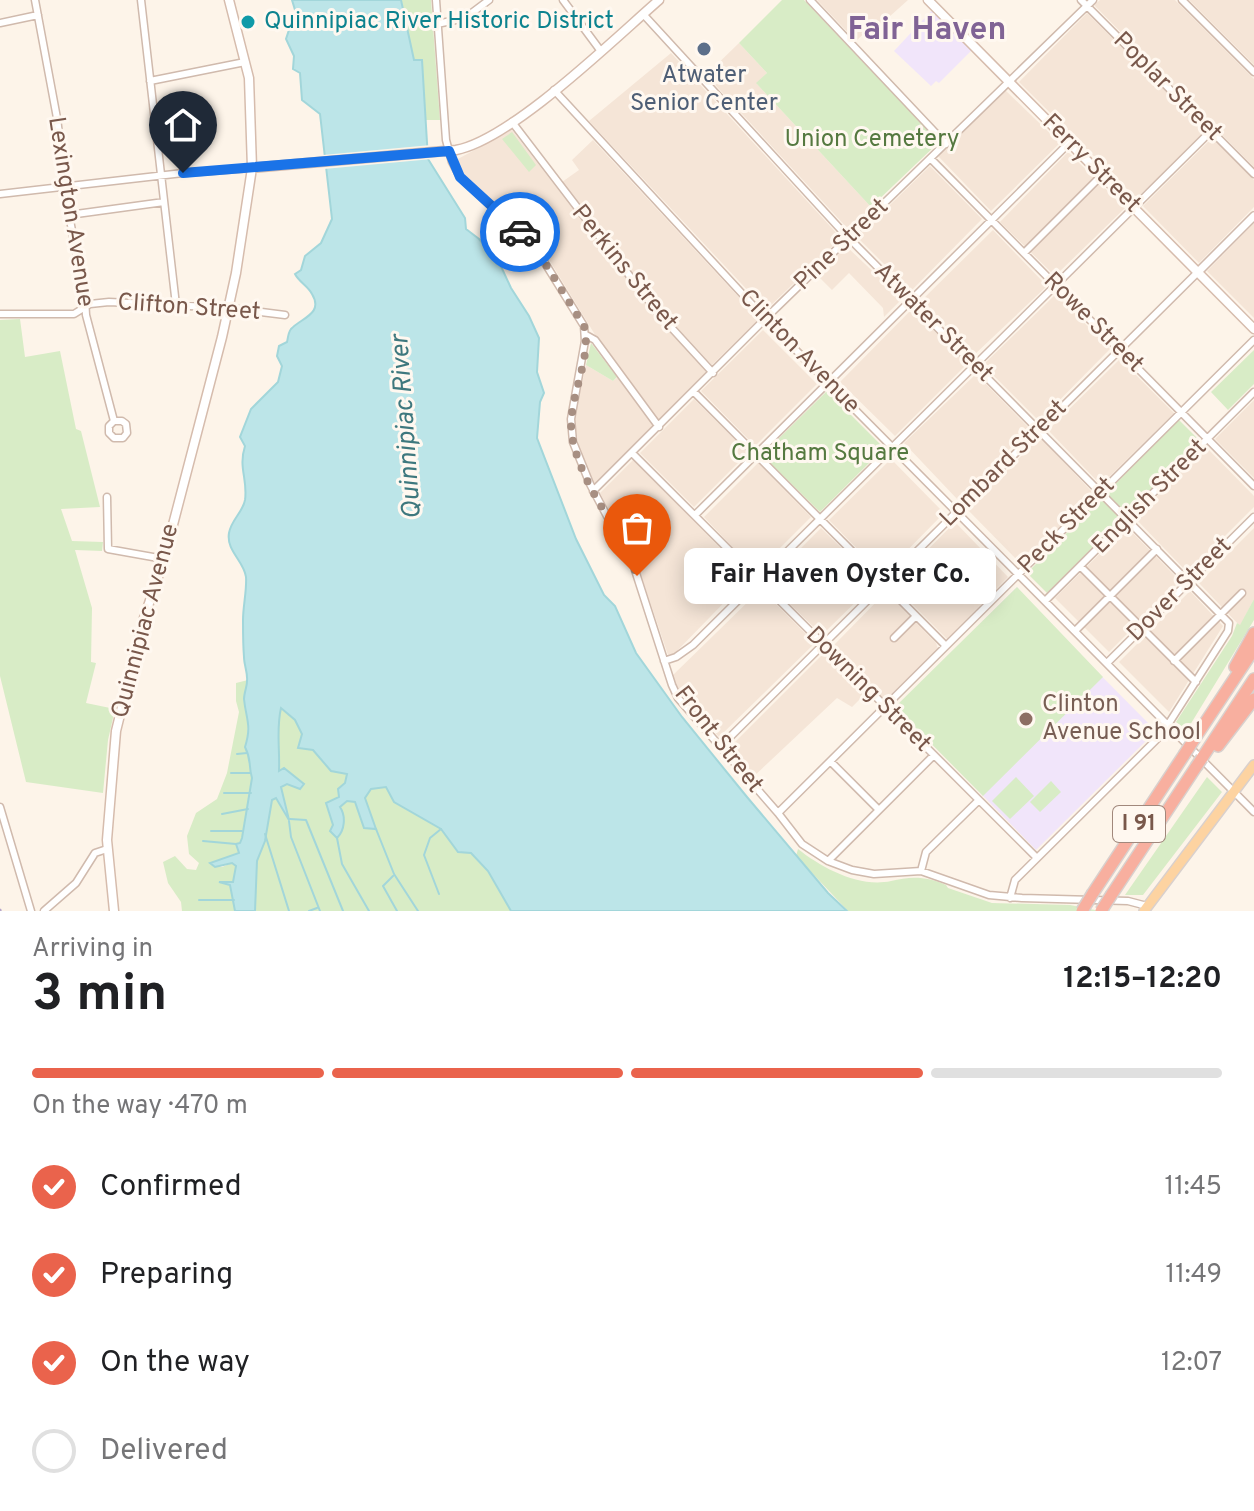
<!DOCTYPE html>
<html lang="en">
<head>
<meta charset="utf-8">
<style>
  :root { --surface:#fff; --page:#f6f6f6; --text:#202124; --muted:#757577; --line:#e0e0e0; --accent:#ea634c }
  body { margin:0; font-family:Overpass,sans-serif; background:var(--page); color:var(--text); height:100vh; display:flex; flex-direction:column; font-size:30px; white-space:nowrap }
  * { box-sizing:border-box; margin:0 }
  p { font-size:26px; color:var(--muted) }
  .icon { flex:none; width:44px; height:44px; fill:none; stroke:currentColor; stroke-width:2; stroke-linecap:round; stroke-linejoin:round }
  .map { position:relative; height:911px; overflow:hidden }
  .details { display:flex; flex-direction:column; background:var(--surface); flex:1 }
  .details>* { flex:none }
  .pin { position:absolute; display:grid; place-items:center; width:68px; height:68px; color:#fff; margin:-82px -34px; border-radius:50% 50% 50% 0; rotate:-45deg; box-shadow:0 0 8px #0007 }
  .pin .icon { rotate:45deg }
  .courier { position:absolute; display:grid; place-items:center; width:80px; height:80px; margin:-40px; border:6px solid #1a73e8; border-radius:50%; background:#fff; color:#222; box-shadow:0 2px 10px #0007 }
  .bubble { position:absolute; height:56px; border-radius:12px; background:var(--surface); box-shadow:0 4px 20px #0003; font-size:26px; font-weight:700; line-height:56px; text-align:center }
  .summary em { font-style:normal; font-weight:700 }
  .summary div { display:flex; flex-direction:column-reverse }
  .summary { display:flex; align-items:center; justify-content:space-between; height:136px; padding:0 32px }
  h1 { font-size:52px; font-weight:700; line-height:60px }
  .bar { display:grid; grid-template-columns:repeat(4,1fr); gap:12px 8px; align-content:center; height:96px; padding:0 32px }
  .bar i { height:10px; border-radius:6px; background:var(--line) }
  .bar .on { background:var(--accent) }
  .bar p { grid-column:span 4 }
  ol { padding:0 32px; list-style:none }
  li { display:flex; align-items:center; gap:24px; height:88px }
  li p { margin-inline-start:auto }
  li .icon { padding:8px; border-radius:50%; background:var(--accent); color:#fff; stroke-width:4 }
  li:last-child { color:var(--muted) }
  li i { width:44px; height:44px; border:4px solid var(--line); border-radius:50% }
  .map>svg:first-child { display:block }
</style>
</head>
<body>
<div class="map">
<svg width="1254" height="911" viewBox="0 0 1254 911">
  <rect width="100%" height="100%" fill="#fdf4e9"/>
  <!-- residential -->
  <path fill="#f5e5d7" d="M 817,0 L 908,0 L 879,26 L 875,23 L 856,41 Z
    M 1100,0 L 1175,0 L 1254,79 L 1254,167 L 1094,5 Z
    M 1189,0 L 1254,0 L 1254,65 Z
    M 1087,13 L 1208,134 L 1136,198 L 1019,82 Z
    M 739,43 L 767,73 L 757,84 L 871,207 L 849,230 L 706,75 Z
    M 671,53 L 841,238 L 766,310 L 589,121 Z
    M 1005,90 L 1060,143 L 991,211 L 938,156 Z
    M 512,130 L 655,315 L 706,372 L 658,420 L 597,338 L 540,245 L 463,173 L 456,160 Z
    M 1212,138 L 1254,180 L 1254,207 L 1199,263 L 1143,206 Z
    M 593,140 L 759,319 L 712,365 L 661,310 L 562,182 L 579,170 L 572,160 Z
    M 1068,152 L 1125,208 L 1055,276 L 1000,222 Z
    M 930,166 L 982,219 L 911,291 L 857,237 Z
    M 1254,223 L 1254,318 L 1207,271 Z
    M 993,230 L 1047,286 L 974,355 L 921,301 Z
    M 846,246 L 902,299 L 884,317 L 883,308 L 849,273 L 832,290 L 818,276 Z
    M 1056,294 L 1110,349 L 1039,421 L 983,365 Z
    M 912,309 L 967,364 L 895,436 L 840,382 Z
    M 763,330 L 817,384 L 755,446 L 701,391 Z
    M 1120,359 L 1174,413 L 1101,485 L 1048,430 Z
    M 586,365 L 613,381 L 618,377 L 653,425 L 594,484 L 579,446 L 574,419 Z
    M 976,374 L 1030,429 L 958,500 L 904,443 Z
    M 694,399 L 748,453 L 694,507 L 640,453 Z
    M 1254,400 L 1254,478 L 1215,439 Z
    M 1040,437 L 1093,493 L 1022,565 L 968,510 Z
    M 1206,447 L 1254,496 L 1254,507 L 1188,573 L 1135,518 Z
    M 891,459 L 944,513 L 883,575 L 829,520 Z
    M 633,460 L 749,577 L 674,654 L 668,655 L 638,566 L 600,493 Z
    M 758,463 L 811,517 L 756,572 L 704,517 Z
    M 955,522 L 1008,577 L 947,639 L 893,585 Z
    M 1127,527 L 1180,581 L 1109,652 L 1055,598 Z
    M 821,528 L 876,582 L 822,635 L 767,582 Z
    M 1254,528 L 1254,599 L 1240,626 L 1199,583 Z
    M 761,589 L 815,643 L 719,737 L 681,694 L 672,676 Z
    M 1190,591 L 1223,626 L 1169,712 L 1119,662 Z
    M 886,592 L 936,643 L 938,649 L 885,700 L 833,646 Z
    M 824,653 L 865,694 L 852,707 L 837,698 L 752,778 L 729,748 Z"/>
  <!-- education -->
  <path fill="#f1e5fa" d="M 935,7 L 975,47 L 939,83 L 936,81 L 931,86 L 894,51 Z
    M 1017,587 L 1042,616 L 1156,731 L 1036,850 L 896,707 Z"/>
  <!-- green -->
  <path fill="#d8ecc6" d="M 401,0 L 431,0 L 440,120 L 426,120 L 422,61 L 414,60 Z
    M 782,0 L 804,0 L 939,142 L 871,207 L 756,83 L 767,73 L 739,43 Z
    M 512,132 L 536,165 L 529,172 L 502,139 Z
    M 20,319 L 25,357 L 60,351 L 76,429 L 81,431 L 100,507 L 61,509 L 72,541 L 103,542 L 102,551 L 75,550 L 92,608 L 91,662 L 96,663 L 86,703 L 115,709 L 108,740 L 103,793 L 26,782 L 0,676 L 0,320 Z
    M 591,343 L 617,377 L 613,381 L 586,365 Z
    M 1254,350 L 1254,384 L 1228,410 L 1211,392 Z
    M 827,391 L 884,448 L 820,512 L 762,455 Z
    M 1179,420 L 1200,441 L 1047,593 L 1027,573 Z
    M 1017,587 L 1103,677 L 983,796 L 895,707 Z
    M 1254,599 L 1254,620 L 1187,730 L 1176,722 L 1232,636 L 1237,623 L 1240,625 Z
    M 248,680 C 243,703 252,724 245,747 C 253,762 248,764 252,778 L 239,854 L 211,863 L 222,867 L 232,863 L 236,866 L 233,882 L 224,882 L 230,885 L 232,890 L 276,777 L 277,698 L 364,789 L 386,785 L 477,851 L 518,911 L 182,911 L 181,902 L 168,883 L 163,862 L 175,856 L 187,869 L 196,870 L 199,863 L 189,854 L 187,836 L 196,813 L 217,799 L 227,773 L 239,712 L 236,701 L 236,683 Z
    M 1016,777 L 1034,796 L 1010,819 L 992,801 Z
    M 1207,777 L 1222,792 L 1143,895 L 1125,895 Z
    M 1051,781 L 1061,792 L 1040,812 L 1030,802 Z
    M 798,849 C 822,868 859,888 891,881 C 910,876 927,876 946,885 L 948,888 L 992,903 L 1070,905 L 1100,911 L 848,911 L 796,856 Z"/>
  <!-- water -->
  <path fill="#bce5e8" stroke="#a2d6da" stroke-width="2" d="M 292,0 L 401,0 L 414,60 L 422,60 L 428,159 L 465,218 L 466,229 L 479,239 L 499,262 L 511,288 L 529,316 L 539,338 L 537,372 L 544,393 L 540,402 L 537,438 L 576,539 L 604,595 L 615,606 L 636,653 L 682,717 L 747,797 L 828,893 L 847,911 L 511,911 L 488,871 L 471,853 L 458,852 L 441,829 L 394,802 L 386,787 L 371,789 L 365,798 L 376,829 L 364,828 L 355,802 L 347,801 L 340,807 C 346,816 345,830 337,838 L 330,831 L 333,825 L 326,803 L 339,797 L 338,789 L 345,783 L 347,774 L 331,771 L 313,750 L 298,748 L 302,734 L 295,720 L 281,708 C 276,729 280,749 279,771 L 284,768 L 304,784 L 300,789 L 287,784 L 281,787 L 289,820 L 276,798 L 272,800 L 265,841 L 257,861 L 255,911 L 235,911 L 230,885 L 219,882 L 233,882 L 236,866 L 232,863 L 215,867 L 210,863 L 239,853 L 236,844 L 240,843 L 242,838 L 252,778 C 248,764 252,761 245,747 C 252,725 246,719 244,699 C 244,693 247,687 247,681 C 248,673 244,665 244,657 C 243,645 243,632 243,620 C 243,606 247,590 246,577 C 244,561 226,551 229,533 C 231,520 243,512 245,500 C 248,479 238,468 245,446 L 240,437 L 251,409 L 278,382 L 282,366 L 277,356 L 279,346 L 287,342 C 288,338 288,333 291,329 C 301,318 324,314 312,294 C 308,286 299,282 295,274 L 301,270 L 305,256 L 321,243 L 332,219 L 320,114 L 302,100 L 300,73 L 293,69 L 294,56 L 286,39 L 292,21 L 298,20 Z"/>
  <!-- pier -->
  <path fill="#fdf4e9" d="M 431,145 L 432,159 L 324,169 L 323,155 Z"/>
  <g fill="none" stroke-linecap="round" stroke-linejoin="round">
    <!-- stream -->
    <path stroke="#a2d6da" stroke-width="2" d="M 237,754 L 247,753
      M 231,773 L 250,773
      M 224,793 L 251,793
      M 222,814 L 248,809
      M 290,819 L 306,820 L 343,911
      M 289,821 L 291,837 L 320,911
      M 376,829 L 394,874 L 418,911
      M 211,831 L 242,831
      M 265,834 L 289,911
      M 337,838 L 342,864 L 369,911
      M 203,841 L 236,844
      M 393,876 L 383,886 L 397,911
      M 439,894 L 424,855 L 430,838 L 441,829
      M 199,900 L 234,900
      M 309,911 L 317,908"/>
    <defs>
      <path id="minor" d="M 35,0 L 57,118 L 69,215 L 85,298 L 86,315 L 114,421 L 109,426 L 109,433 L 114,438 L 123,438 L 127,433 L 126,424 L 122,421 L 114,421
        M 141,0 L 176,305
        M 436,0 L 446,140 L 452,162 L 460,177 L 535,247 L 584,326 L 585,341 L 571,419 L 573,442 L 590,484 L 634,567 L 672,685 L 678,698 L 778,813 L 802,844 L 828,861 L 852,870 L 874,874 L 921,871 L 989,895 L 1022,898 L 1128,901 L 1147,906
        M 563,0 L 600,50
        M 810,0 L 946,144
        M 1081,0 L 1254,174
        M 1182,0 L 1254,72
        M 643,14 L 843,232 L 1229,623 L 1228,631 L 1162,734 L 1015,880 L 1010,898
        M 0,23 L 38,15
        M 437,24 L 465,18 L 489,0
        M 150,81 L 245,62
        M 554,90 L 771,325 L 1254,812
        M 512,122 L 658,313 L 713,373
        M 931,159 L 1254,486
        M 0,194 L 183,173 L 252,168
        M 69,215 L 164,202
        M 1024,253 L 1102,175
        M 0,314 L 74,314 L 90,304 L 109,302 L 229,308 L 285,315
        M 586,335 L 595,340 L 659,427
        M 694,392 L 946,646
        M 632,453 L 1037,858
        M 593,491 L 771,313 L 1093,0
        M 107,497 L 108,549 L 164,559
        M 695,515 L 1070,142
        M 1080,566 L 1196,682
        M 1045,601 L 1254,392
        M 1075,631 L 1157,549
        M 894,638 L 916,616
        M 664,661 L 676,657 L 693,645 L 1211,131
        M 1174,661 L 1242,593
        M 1107,663 L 1254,517
        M 721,746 L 1198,272
        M 831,762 L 879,810
        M 0,807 L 31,911
        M 778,813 L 1254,340
        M 828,861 L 934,755
        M 921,871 L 926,852 L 979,800
        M 44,911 L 76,883 L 95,853 L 107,849"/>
      <path id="tertiary" d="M 1198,272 L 1254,216"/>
      <path id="secondary" d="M 928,0 L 1254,329
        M 252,168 L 456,150 C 511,140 614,39 659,0
        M 114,911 L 107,840 L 116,731 L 144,618 L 164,559 L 222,337 L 236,273 L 252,168 L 249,78 L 229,0"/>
      <path id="primary" d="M 1144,911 L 1254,765"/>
      <path id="motorway" d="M 1235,667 L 1254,633
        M 1195,738 L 1254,649
        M 1218,746 L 1254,699
        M 1202,758 L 1254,679
        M 1093,893 L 1184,755
        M 1112,894 L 1196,767"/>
    </defs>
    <!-- minor casing -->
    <use href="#minor" stroke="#d0baad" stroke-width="9"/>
    <!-- tertiary casing -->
    <use href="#tertiary" stroke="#d0baad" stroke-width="10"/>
    <!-- secondary casing -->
    <use href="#secondary" stroke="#d6bcad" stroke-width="11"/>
    <!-- primary casing -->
    <use href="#primary" stroke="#d9d0cd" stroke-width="12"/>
    <!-- motorway casing -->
    <use href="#motorway" stroke="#d9d0cd" stroke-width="14"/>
    <!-- minor -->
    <use href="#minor" stroke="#fff" stroke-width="6"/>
    <!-- tertiary -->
    <use href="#tertiary" stroke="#fff" stroke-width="7"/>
    <!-- secondary -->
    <use href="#secondary" stroke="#fff" stroke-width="8"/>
    <!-- primary -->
    <use href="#primary" stroke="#fdd3a1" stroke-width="9"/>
    <!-- motorway -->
    <use href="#motorway" stroke="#f8af9f" stroke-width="11"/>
    <!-- rail -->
    <path stroke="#b6a6c9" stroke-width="2" stroke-dasharray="12 8" stroke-linecap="butt" d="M 0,909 L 1,911"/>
    <defs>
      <path id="motorway-bridge" d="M 1184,755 L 1195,738
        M 1196,767 L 1202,758
        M 1082,911 L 1093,893
        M 1101,911 L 1112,894"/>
    </defs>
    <!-- motorway-bridge casing -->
    <use href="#motorway-bridge" stroke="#d9d0cd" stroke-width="14" stroke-linecap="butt"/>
    <!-- motorway-bridge -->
    <use href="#motorway-bridge" stroke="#f8af9f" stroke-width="11"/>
  </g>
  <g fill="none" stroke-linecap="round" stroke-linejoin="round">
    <!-- done -->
    <path stroke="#a78f82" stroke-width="8" stroke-dasharray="0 14.4" d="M 520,232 L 538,252 L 584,326 C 593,359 566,401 572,436 C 581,488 621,528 637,576"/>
    <!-- route -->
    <path stroke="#1a73e8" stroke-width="10" d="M 183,173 L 449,151 L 460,177 L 520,232"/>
  </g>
  <!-- markers -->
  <circle fill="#0f9aa8" stroke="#fff8f0" stroke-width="3" cx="248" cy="22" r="8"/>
  <circle fill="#5c6f8a" stroke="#fff8f0" stroke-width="3" cx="704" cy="49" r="8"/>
  <circle fill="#8d6e63" stroke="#fff8f0" stroke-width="3" cx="1026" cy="719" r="8"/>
  <g text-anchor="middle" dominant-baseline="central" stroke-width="6" stroke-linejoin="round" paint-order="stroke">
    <!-- shield labels -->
    <rect fill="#fff8f0" stroke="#a1887c" stroke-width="2" x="1113" y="806" width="52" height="36" rx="6"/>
    <g font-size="22" font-weight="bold" fill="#79584b">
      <text x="1139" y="824">I 91</text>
    </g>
    <!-- culture labels -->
    <g font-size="24" fill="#0d838f" stroke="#fff8f0" text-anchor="start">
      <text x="264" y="22">Quinnipiac River Historic District</text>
    </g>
    <!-- service labels -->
    <g font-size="24" fill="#4e5e75" stroke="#fff8f0">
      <text x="704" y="76">Atwater<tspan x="704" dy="28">Senior Center</tspan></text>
    </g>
    <!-- street labels -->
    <g font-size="24" fill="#79584b" stroke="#fff8f0">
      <text transform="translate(1167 87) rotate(45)">Poplar Street</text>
      <text transform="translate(1091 164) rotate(45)">Ferry Street</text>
      <text transform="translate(70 212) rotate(81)">Lexington Avenue</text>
      <text transform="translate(842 245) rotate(-44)">Pine Street</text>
      <text transform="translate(624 268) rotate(51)">Perkins Street</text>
      <text transform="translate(189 308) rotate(4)">Clifton Street</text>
      <text transform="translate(933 323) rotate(45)">Atwater Street</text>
      <text transform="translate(1093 323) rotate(45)">Rowe Street</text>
      <text transform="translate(799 352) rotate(46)">Clinton Avenue</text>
      <text transform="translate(1004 464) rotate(-45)">Lombard Street</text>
      <text transform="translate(1150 497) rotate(-45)">English Street</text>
      <text transform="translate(1067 526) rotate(-45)">Peck Street</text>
      <text transform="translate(1180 590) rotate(-45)">Dover Street</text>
      <text transform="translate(146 621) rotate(-75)">Quinnipiac Avenue</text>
      <text transform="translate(868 690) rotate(45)">Downing Street</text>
      <text transform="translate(718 740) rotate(52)">Front Street</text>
    </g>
    <!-- park labels -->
    <g font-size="24" fill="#557940" stroke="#fff8f0">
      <text x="872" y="140">Union Cemetery</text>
      <text x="820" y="454">Chatham Square</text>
    </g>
    <!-- education labels -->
    <g font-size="24" fill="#785e54" stroke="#fff8f0" text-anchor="start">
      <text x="1042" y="705">Clinton<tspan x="1042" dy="28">Avenue School</tspan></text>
    </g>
    <!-- water labels -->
    <g font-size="26" font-style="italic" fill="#3e787e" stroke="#fff8f0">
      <text transform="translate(407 427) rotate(-94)">Quinnipiac River</text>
    </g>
    <!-- district labels -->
    <g font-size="32" font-weight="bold" fill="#806395" stroke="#fff8f0">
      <text x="927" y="31">Fair Haven</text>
    </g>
  </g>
</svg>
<div class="pin" style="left:637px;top:576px;background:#ea580c"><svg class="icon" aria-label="bag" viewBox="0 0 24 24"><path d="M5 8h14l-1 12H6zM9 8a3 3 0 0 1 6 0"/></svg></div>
<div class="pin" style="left:183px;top:173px;background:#1f2937"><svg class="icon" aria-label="home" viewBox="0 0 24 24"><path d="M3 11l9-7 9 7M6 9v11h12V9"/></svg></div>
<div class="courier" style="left:520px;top:232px"><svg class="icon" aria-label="car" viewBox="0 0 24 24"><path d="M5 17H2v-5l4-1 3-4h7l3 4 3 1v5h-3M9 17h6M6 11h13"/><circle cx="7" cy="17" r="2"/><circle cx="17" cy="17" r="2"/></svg></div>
<div class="bubble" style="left:684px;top:548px;width:312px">Fair Haven Oyster Co.</div>
</div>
<section class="details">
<div class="summary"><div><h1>3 min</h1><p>Arriving in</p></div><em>12:15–12:20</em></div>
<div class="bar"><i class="on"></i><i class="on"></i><i class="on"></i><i></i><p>On the way · 470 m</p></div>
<ol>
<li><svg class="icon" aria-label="check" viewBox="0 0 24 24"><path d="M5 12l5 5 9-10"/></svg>Confirmed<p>11:45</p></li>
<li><svg class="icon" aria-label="check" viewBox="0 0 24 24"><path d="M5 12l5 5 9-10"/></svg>Preparing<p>11:49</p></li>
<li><svg class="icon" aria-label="check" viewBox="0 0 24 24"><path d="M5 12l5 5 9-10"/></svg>On the way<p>12:07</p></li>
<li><i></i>Delivered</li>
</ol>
</section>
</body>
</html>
